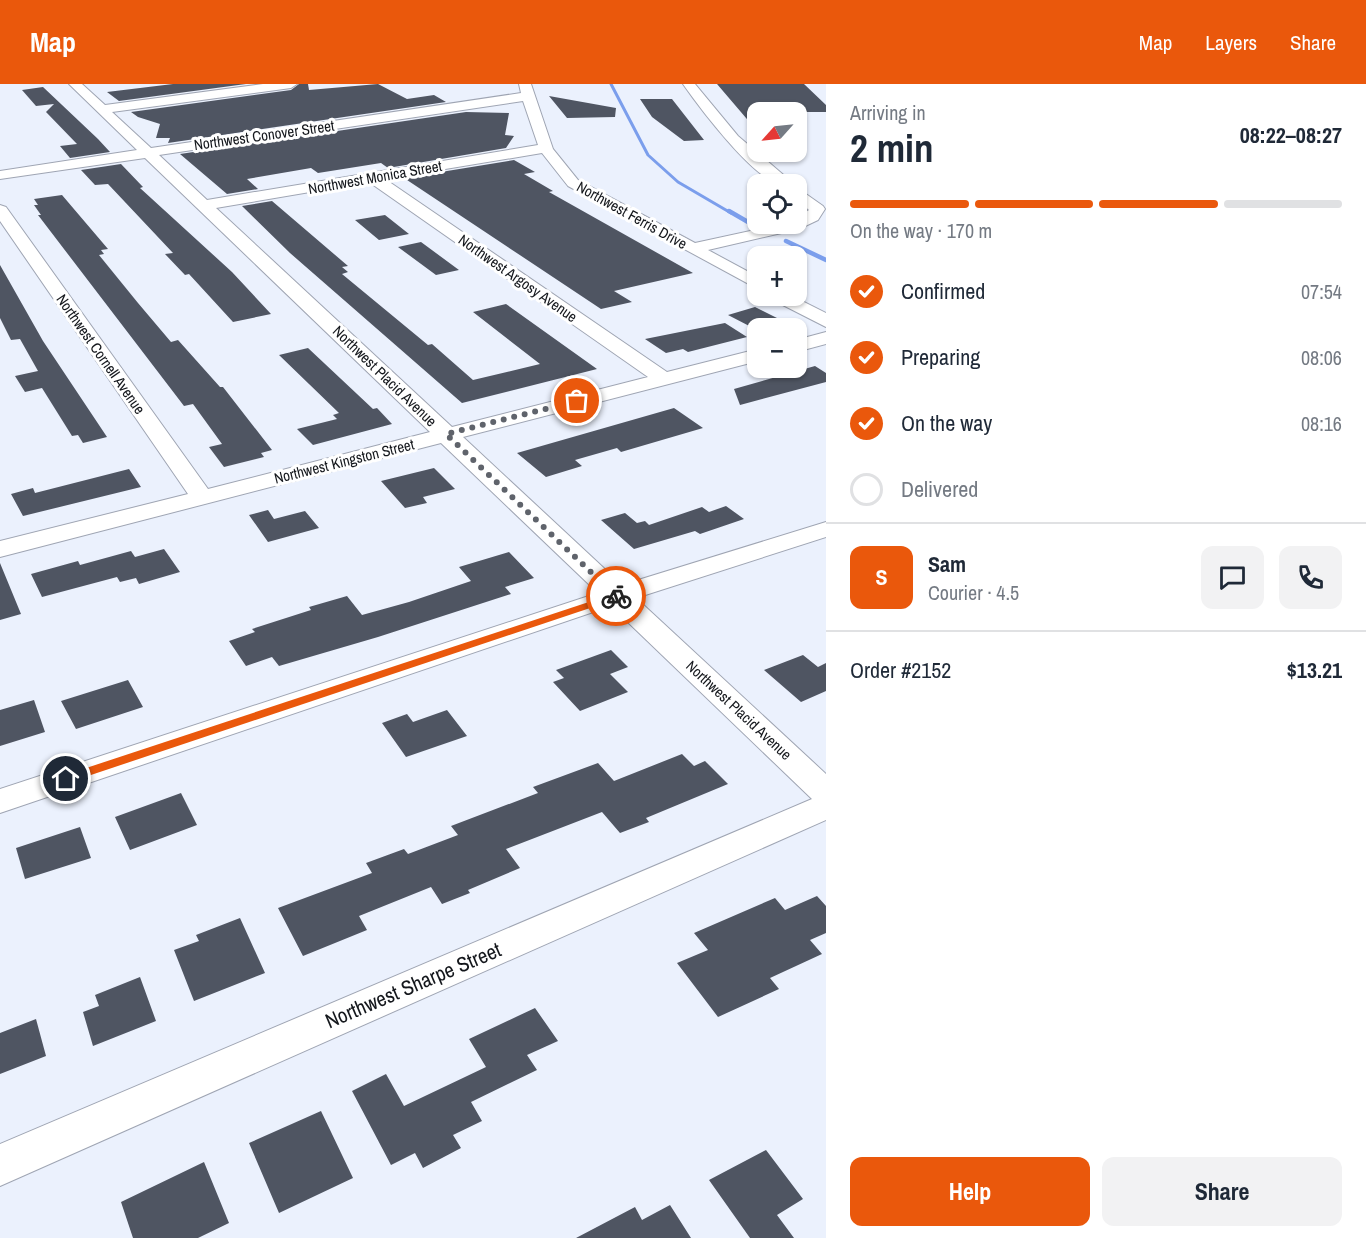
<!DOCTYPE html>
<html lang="en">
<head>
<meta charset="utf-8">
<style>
  :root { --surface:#fff; --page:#f2f2f3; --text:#1f2937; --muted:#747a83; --line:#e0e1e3; --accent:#ea580c }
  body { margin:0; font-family:"Archivo Narrow",sans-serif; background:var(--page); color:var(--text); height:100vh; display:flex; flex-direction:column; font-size:22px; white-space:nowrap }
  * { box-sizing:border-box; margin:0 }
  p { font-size:20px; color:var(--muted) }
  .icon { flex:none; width:33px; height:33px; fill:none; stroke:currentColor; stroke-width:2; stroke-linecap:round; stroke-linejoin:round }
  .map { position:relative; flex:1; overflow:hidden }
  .details { display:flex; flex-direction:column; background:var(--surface); width:540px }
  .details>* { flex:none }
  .needle { width:39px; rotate:243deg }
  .buttons { position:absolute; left:747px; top:18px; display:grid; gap:12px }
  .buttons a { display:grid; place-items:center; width:60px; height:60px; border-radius:12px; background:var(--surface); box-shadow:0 2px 4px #0004; font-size:30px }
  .pin { position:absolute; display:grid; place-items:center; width:51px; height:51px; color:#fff; margin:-26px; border:3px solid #fff; border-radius:50%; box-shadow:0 2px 6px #0007 }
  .courier { position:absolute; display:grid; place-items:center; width:60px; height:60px; margin:-30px; border:4px solid #ea580c; border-radius:50%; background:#fff; color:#222; box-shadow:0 2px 8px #0007 }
  .summary em { font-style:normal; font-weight:700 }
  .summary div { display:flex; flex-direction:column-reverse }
  .summary { display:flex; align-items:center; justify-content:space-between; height:102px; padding:0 24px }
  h1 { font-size:39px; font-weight:700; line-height:45px }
  .bar { display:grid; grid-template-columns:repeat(4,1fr); gap:9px 6px; align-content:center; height:72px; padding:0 24px }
  .bar i { height:8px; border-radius:4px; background:var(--line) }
  .bar .on { background:var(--accent) }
  .bar p { grid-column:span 4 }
  .line { display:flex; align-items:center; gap:15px; padding:0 24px; border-top:2px solid var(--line) }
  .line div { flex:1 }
  .round { display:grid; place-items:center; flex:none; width:63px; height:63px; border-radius:12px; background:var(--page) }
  ol { padding:0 24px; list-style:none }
  li { display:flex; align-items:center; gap:18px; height:66px }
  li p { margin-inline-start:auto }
  li .icon { padding:6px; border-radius:50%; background:var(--accent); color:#fff; stroke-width:4 }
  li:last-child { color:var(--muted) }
  li i { width:33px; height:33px; border:3px solid var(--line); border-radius:50% }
  .button { display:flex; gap:12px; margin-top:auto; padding:12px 24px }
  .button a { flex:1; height:69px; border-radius:12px; background:var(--accent); color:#fff; font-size:24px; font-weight:700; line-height:69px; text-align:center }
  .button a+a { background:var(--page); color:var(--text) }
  header { display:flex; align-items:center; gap:36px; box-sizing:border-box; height:84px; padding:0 30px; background:var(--accent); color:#fff }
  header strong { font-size:28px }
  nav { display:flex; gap:33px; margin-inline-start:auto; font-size:21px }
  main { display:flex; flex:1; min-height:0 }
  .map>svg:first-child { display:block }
</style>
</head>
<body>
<header>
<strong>Map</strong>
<nav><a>Map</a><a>Layers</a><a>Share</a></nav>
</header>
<main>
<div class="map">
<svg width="826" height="1154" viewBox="0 0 826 1154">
  <rect width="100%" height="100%" fill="#ebf1fd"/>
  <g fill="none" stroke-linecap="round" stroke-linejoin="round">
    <!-- stream-far1 -->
    <path stroke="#7b9eec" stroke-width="3" d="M 611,0 L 648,71 L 678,98 L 731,129"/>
    <!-- stream -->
    <path stroke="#7b9eec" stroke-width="4.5" d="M 729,127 L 748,138
      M 786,157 L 826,176"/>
  </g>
  <!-- building -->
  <path fill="#4f5562" d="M 173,0 L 246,0 L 119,17 L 107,8 Z
    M 299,0 L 308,0 L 309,6 L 378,0 L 407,15 L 434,11 L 446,18 L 168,59 L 170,54 L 156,54 L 160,40 L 138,33 L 131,28 L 291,6 Z
    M 717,0 L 804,0 L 826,21 L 826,28 L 758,28 L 758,48 Z
    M 43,3 L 98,55 L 110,68 L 70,74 L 60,62 L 77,60 L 46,28 L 54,20 L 36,22 L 22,6 Z
    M 549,12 L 616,24 L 615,33 L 567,34 Z
    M 640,15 L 672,15 L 704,56 L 684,57 L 652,33 Z
    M 466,28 L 509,29 L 505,51 L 514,52 L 506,64 L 388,84 L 381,79 L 318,89 L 311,84 L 247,95 L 258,105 L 227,110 L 180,70 Z
    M 514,76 L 535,88 L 524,90 L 553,107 L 549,108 L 693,189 L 614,207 L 632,218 L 601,225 L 404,94 Z
    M 121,80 L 143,103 L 140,104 L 232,188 L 271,230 L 233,238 L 189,190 L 185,191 L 165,170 L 173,169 L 108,100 L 95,101 L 81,86 Z
    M 62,111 L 108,165 L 101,166 L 104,170 L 99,171 L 138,219 L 171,258 L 178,256 L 220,303 L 223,303 L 272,366 L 261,369 L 264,373 L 224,383 L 209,363 L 222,360 L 193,320 L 184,322 L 38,131 L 41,131 L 34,121 L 38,121 L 34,115 Z
    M 272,117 L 348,182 L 342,183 L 348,188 L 342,190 L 428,261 L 432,260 L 473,296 L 540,280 L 473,228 L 506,220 L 597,285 L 462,319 L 290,169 L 242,122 Z
    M 385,131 L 409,150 L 379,156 L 355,136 Z
    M 421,158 L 459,186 L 436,191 L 398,163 Z
    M 0,181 L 43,257 L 107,353 L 83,359 L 78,351 L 72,352 L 42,304 L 25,308 L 15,292 L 38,287 L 20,255 L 11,256 L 0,234 Z
    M 755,223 L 785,238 L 757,246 L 728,231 Z
    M 725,239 L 747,253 L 688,268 L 683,265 L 666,269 L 645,255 Z
    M 308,264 L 373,325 L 377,324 L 392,340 L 313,361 L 297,345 L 337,335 L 333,331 L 339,329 L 279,271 Z
    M 815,282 L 826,289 L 826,298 L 740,321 L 734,305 Z
    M 674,324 L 703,344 L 621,368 L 617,364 L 575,376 L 582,382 L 546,393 L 517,369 Z
    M 434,384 L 455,405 L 423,413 L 427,419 L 405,424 L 381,397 Z
    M 129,385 L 141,403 L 23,432 L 11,410 L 33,404 L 35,409 Z
    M 726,422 L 744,435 L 700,450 L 695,447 L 634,465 L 601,436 L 625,429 L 637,439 L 645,437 L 649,441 L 702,423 L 709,428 Z
    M 268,426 L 274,435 L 305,427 L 319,444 L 268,458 L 249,431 Z
    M 164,465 L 180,488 L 139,500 L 136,494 L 120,498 L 117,493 L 42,513 L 31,490 L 78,477 L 80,481 L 131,467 L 135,473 Z
    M 509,468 L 534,494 L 505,503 L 511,510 L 378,553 L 279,582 L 272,573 L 246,582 L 229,557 L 255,548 L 252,545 L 311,526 L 309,523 L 347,512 L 362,531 L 409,518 L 471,497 L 459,483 Z
    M 0,479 L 21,530 L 0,536 Z
    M 611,566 L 628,583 L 610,590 L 628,608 L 580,627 L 553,598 L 564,594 L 556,586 Z
    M 803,571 L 818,583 L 826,579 L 826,607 L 801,618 L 764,586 Z
    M 128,596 L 143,623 L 76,645 L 61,617 Z
    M 34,616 L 45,648 L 0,662 L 0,626 Z
    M 447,626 L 467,652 L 406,673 L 382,639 L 407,630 L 413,638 Z
    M 682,670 L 694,682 L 705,677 L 728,700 L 646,734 L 649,738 L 620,749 L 602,728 L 506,765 L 520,784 L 468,806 L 470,809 L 442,820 L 431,803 L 359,832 L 367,846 L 303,872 L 278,824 L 372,789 L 366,779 L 404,765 L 408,770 L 458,751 L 451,742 L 538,709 L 533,703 L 598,679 L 614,697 Z
    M 181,709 L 197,741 L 130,766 L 115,733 Z
    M 80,743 L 91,774 L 25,795 L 16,764 Z
    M 817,812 L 826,822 L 826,849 L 810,856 L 822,870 L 770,894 L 779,905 L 718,933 L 677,879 L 708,866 L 694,849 L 775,814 L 785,826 Z
    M 240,834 L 265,889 L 194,917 L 174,866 L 199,857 L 196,851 Z
    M 140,893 L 156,937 L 93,962 L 83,928 L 99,922 L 95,911 Z
    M 535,924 L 558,957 L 527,971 L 537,986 L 471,1018 L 482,1037 L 453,1051 L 461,1064 L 423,1084 L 415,1069 L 391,1081 L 352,1007 L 386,990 L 404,1022 L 486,983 L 469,955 Z
    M 36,935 L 46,972 L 0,990 L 0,949 Z
    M 321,1027 L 353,1094 L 279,1129 L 249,1059 Z
    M 766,1066 L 803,1115 L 777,1131 L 794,1154 L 750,1154 L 709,1096 Z
    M 204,1078 L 229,1139 L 198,1154 L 133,1154 L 121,1118 Z
    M 670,1121 L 691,1154 L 576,1154 L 635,1123 L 642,1136 Z"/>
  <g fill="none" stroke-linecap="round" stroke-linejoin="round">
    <defs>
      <path id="minor" d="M 69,0 L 82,0 L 105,21 L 263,0 L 297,0 L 291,4 L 112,28 L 151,64 L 521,9 L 519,0 L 531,0 L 553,65 L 578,96 L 695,159 L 782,140 L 796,140 L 796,134 L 809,126 L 796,115 L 796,103 L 823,122 L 825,125 L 818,136 L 799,145 L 708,166 L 758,193 L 758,205 L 568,102 L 542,69 L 385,95 L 667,288 L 758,265 L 758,277 L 463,353 L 622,501 L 826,438 L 826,453 L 636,514 L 826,690 L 826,736 L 0,1102 L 0,1060 L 812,715 L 611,522 L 0,729 L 0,705 L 598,509 L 441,359 L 0,473 L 0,457 L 188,410 L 0,137 L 0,121 L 6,123 L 208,405 L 430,348 L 145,74 L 0,95 L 0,87 L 137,66 ZM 523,17 L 538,61 L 207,116 L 159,71 ZM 369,98 L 648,293 L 452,343 L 216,124 Z
        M 683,0 L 695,0 L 738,52 L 794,100 C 790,100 784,101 780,100 C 754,96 699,23 683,0 Z
        M 770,212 L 792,212 L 826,229 L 826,243 L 773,216 Z
        M 826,248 L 826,260 L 796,268 L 796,256 Z"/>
    </defs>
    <!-- minor casing -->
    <use href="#minor" stroke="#9fa5b3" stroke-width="2"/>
    <!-- minor -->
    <use href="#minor" fill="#fff" fill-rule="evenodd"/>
  </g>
  <!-- route -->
  <path fill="#ea580c" d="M 616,509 L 620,510 L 620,514 L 70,698 L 62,698 L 61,695 L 62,692 Z"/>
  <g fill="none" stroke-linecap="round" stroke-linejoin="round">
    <!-- done -->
    <path stroke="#5f636b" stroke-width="6" stroke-dasharray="0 10.8" d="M 577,317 L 446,350 L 616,512"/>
  </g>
  <g text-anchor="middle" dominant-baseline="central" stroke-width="6" stroke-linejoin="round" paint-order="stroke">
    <!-- far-street labels -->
    <g font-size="15" fill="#14171c" stroke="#fff">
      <text transform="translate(264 51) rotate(-8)">Northwest Conover Street</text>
      <text transform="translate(375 93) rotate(-10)">Northwest Monica Street</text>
      <text transform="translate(632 131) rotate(29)">Northwest Ferris Drive</text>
      <text transform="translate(518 194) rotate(35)">Northwest Argosy Avenue</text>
      <text transform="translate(101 270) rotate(55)">Northwest Cornell Avenue</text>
      <text transform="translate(385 292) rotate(44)">Northwest Placid Avenue</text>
      <text transform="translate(344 377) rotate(-14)">Northwest Kingston Street</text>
      <text transform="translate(739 626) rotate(43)">Northwest Placid Avenue</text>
    </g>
    <!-- near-street labels -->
    <g font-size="21" fill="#14171c" stroke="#fff">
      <text transform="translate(413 901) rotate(-23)">Northwest Sharpe Street</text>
    </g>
  </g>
</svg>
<div class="buttons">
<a><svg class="needle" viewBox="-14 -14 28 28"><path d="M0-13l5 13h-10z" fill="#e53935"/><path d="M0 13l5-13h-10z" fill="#747a83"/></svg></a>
<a><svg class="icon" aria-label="locate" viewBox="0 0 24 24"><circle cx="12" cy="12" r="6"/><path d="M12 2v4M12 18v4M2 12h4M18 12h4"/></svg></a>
<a>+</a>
<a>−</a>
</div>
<div class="pin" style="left:577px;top:317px;background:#ea580c"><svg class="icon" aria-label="bag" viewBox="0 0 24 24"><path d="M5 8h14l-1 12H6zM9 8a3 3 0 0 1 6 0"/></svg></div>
<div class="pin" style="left:66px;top:695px;background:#1f2937"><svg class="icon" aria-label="home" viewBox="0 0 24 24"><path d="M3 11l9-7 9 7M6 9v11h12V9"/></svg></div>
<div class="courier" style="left:616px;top:512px"><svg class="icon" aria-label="bike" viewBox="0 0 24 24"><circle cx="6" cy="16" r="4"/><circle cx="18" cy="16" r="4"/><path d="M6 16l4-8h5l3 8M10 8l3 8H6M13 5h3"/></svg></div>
</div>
<section class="details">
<div class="summary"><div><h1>2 min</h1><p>Arriving in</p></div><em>08:22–08:27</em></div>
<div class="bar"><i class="on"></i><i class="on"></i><i class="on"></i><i></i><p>On the way · 170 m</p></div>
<ol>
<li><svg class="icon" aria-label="check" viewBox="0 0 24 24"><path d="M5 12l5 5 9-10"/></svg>Confirmed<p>07:54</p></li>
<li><svg class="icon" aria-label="check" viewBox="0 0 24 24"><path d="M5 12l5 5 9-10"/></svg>Preparing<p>08:06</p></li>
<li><svg class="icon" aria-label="check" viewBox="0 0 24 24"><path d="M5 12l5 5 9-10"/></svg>On the way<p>08:16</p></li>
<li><i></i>Delivered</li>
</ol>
<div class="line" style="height:108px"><b class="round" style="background:var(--accent);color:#fff">S</b><div><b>Sam</b><p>Courier · 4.5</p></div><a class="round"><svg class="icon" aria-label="chat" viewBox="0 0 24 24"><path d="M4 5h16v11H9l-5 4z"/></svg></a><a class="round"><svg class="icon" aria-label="phone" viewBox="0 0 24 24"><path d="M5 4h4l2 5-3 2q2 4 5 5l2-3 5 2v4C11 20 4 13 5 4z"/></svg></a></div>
<div class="line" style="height:78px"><div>Order #2152</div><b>$13.21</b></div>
<div class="button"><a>Help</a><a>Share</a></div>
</section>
</main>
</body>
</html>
